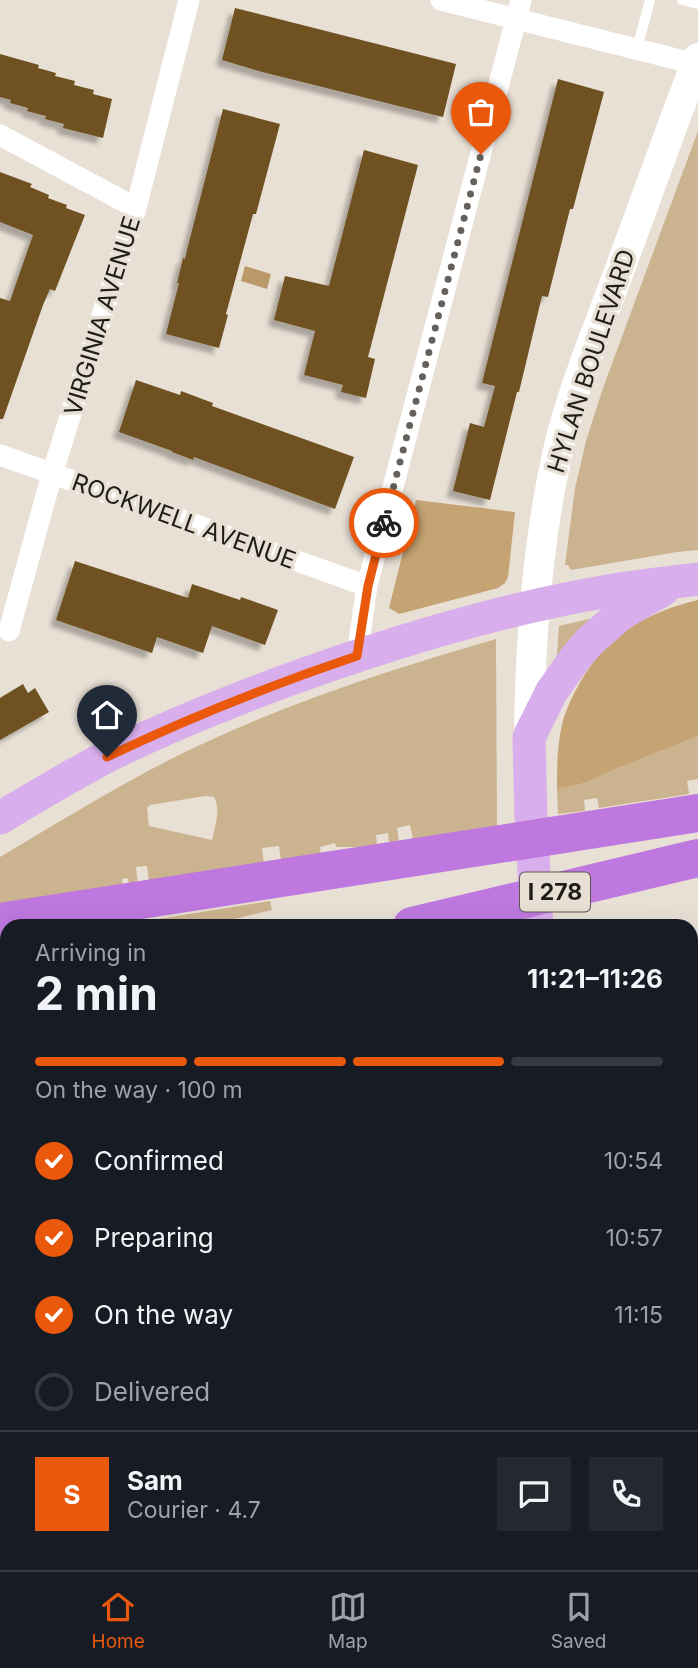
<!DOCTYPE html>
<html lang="en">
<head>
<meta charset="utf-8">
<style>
  :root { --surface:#171b24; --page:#242831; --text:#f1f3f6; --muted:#9ea1a6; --line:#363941; --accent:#ea580c }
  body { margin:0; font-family:Inter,sans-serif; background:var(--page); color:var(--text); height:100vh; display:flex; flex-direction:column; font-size:26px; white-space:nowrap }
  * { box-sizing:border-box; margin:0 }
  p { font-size:23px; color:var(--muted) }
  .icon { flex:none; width:38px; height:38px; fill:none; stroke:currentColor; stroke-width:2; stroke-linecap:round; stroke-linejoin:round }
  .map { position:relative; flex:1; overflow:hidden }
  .panel { position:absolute; left:0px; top:919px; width:698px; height:653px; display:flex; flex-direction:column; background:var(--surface); border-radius:21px 21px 0 0; box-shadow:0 7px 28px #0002 }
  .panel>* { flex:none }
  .pin { position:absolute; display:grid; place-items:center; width:60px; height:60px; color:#fff; margin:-72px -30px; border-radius:50% 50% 50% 0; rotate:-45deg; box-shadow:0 0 7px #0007 }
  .pin .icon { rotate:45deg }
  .courier { position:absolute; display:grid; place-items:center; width:70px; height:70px; margin:-35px; border:5px solid #ea580c; border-radius:50%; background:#fff; color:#222; box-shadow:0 2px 9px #0007 }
  .overview em { font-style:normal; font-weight:700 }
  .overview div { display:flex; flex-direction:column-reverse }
  .overview { display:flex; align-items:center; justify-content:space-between; height:119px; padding:0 35px }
  h1 { font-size:46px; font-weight:700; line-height:52px }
  .bar { display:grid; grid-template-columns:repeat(4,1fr); gap:10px 7px; align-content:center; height:84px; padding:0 35px }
  .bar i { height:9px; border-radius:5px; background:var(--line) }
  .bar .current { background:var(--accent) }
  .bar p { grid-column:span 4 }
  .line { display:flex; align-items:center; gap:18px; padding:0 35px; border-top:2px solid var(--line) }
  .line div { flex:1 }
  .round { display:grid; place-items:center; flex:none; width:74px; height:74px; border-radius:0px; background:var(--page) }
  ol { padding:0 35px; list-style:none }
  li { display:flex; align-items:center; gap:21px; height:77px }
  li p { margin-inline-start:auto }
  li .icon { padding:7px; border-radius:50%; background:var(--accent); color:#fff; stroke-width:4 }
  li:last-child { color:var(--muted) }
  li i { width:38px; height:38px; border:4px solid var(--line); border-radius:50% }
  .dock { display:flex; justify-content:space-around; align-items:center; height:98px; border-top:2px solid var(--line); background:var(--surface); font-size:19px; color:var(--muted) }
  .dock a { display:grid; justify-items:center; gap:4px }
  .dock .current { color:var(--accent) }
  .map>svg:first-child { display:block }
</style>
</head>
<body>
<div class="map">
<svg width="698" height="1570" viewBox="0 0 698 1570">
  <defs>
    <filter id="shadow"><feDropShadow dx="-6" dy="6" stdDeviation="2" flood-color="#0004"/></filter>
  </defs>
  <rect width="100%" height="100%" fill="#e8e0d5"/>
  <!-- green -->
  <path fill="#ccb38f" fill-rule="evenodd" d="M 698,131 L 698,550 L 677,552 L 571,570 L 568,565 L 565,565 L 575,488 L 586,441 L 603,388 Z
    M 589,619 L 590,621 L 559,656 L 557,655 L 559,626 Z
    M 496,639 L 497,827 L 413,839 L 410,825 L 397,828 L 399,842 L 389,843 L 388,833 L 376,835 L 377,845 L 364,847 L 336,847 L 335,843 L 320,847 L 321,855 L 281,861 L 279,846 L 262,848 L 264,864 L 149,882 L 147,866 L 136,867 L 138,884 L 129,885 L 128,878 L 122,879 L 123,886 L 0,905 L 0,857 C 66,818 131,777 200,745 C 296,700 395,668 496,639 ZM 205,796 L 214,797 C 221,809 215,826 212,840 L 149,826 L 147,808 L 150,805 Z
    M 698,736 L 698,779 L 687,781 L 689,794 L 599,808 L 597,798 L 584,800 L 585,811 L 558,814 L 557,789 L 585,783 L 618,768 Z
    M 270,901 L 272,910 L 205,926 L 114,926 Z
    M 698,1010 L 698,1154 L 691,1153 L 691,1013 Z"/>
  <!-- forest -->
  <path fill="#c5a372" d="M 416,500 L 515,512 L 508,577 L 505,583 L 498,588 L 399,614 L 389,608 Z
    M 698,600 L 698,736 L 618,768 L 585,783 L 557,789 C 557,768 557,746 562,725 C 568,699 591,660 611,642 C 635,621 667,607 698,600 Z
    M 698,1215 L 698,1554 L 691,1536 L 691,1216 Z
    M 0,1246 L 7,1246 L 7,1322 L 0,1314 Z
    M 643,1564 L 645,1570 L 478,1570 L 478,1565 Z
    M 162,1565 L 447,1565 L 446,1570 L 171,1570 Z"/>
  <!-- water -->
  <path fill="#ba9867" d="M 245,266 L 271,274 L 267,289 L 241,281 Z
    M 0,1314 L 7,1320 L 7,1564 L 162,1564 L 171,1570 L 0,1570 Z"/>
  <!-- building -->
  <path fill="#6f5120" filter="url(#shadow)" d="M 235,8 L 456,64 L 443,117 L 262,72 L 222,60 Z
    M 0,54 L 39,65 L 38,68 L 56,73 L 55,76 L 75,81 L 74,85 L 94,90 L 93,94 L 112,99 L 103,138 L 63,128 L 64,124 L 45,119 L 46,116 L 27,111 L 28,108 L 10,103 L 11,100 L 0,97 Z
    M 558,79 L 604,92 L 573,209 L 570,209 L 548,297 L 542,296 L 519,392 L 517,392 L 490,500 L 453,491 L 470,423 L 484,427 L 495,386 L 482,383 Z
    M 223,109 L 280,124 L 256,214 L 253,214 L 226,314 L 228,315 L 219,348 L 166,334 L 179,283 L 177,283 L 183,258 L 185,259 L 187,250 Z
    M 364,150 L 418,165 L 368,357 L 375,359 L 366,398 L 341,392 L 343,385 L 304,375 L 315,331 L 274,320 L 285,276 L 329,286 Z
    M 0,172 L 32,184 L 30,187 L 49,195 L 48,198 L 67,205 L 66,208 L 85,215 L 55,291 L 50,289 L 43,305 L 3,419 L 0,419 L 0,298 L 10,301 L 33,235 L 0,222 Z
    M 136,380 L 180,395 L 181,391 L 213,403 L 212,406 L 354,457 L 335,509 L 194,457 L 193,460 L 172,452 L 172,451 L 119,432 Z
    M 75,561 L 188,598 L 192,584 L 240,600 L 241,597 L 278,610 L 265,645 L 212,626 L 203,653 L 157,637 L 152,653 L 56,620 Z
    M 23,684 L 28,693 L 35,688 L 49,712 L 0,740 L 0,698 Z"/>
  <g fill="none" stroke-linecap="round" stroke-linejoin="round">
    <!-- service -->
    <path stroke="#fff" stroke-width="10" d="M 682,0 L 698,4
      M 637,49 L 650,0"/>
    <!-- minor -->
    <path stroke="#fff" stroke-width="21" d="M 441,0 L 696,64
      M 0,135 L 136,208
      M 0,455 L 367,586
      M 9,631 L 52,474 L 136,208 L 189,0
      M 357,656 L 367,586 L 521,0"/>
    <!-- secondary -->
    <path stroke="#fff" stroke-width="30" d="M 529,737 C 530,638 537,539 560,442 C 574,386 597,331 617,277 C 644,204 670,131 698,58"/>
    <!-- primary -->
    <path stroke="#d8aeec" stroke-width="33" d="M 0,818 C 35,797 70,776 106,757 C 161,729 219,706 277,684 C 383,645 492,611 603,592 C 635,586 666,583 698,579
      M 537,926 L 531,818 L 529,737 L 552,691 L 576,657 L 590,641 L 621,614 L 663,590
      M 691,1176 L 698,1180
      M 0,1215 L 7,1215
      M 682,1564 L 684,1570"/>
    <!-- motorway -->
    <path stroke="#be78df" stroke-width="38" d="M 0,922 L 698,813
      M 412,926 L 698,858
      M 691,959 L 698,957
      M 0,1023 L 7,1022
      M 0,1110 L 7,1108"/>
  </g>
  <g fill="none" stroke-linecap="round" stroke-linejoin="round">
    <!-- done -->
    <path stroke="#66615b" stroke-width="7" stroke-dasharray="0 12.6" d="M 384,523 L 481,154"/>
    <!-- route -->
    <path stroke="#ea580c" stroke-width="9" d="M 107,757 C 188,718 271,685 357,656 L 368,586 L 384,523"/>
  </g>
  <g text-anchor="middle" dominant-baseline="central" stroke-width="7" stroke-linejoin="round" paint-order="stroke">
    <!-- shield labels -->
    <rect fill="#e8e0d5" stroke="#5c5851" stroke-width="2" x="520" y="872.5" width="70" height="39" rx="5"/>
    <g font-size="23" font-weight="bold" fill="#201d19">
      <text x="555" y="892">I 278</text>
    </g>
    <!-- street labels -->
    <g font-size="24" fill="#201d19" stroke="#e8e0d5">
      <text transform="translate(102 316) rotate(-73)">VIRGINIA AVENUE</text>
      <text transform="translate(591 361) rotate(-72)">HYLAN BOULEVARD</text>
      <text transform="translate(184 521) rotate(20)">ROCKWELL AVENUE</text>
    </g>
  </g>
</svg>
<div class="pin" style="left:481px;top:154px;background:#ea580c"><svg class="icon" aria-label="bag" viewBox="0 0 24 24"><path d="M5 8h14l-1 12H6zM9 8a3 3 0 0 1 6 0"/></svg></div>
<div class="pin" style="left:107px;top:757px;background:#1f2937"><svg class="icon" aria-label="home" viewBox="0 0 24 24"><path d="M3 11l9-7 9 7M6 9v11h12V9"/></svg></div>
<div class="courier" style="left:384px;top:523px"><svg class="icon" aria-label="bike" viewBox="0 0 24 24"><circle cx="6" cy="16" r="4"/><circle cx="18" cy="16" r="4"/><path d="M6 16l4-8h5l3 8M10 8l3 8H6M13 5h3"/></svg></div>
<section class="panel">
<div class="overview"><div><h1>2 min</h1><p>Arriving in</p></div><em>11:21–11:26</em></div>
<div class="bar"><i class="current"></i><i class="current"></i><i class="current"></i><i></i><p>On the way · 100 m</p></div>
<ol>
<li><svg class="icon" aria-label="check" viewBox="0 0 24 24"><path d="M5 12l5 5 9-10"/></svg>Confirmed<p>10:54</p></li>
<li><svg class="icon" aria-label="check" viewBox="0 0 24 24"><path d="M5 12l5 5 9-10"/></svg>Preparing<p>10:57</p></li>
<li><svg class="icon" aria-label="check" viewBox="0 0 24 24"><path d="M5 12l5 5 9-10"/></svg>On the way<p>11:15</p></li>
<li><i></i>Delivered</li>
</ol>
<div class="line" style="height:126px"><b class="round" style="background:var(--accent);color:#fff">S</b><div><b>Sam</b><p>Courier · 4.7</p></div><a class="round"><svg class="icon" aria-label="chat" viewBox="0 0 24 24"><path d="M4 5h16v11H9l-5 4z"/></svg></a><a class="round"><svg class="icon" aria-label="phone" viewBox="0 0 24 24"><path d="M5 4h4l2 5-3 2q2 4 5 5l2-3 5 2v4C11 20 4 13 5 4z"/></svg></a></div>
</section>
</div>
<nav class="dock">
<a class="current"><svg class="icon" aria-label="home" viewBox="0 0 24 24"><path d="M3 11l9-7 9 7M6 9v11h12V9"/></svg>Home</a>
<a><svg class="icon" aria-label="map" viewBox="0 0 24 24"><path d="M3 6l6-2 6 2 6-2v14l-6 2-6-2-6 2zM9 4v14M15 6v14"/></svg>Map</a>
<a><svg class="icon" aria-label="saved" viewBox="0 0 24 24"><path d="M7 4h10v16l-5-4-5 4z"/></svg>Saved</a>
</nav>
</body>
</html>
